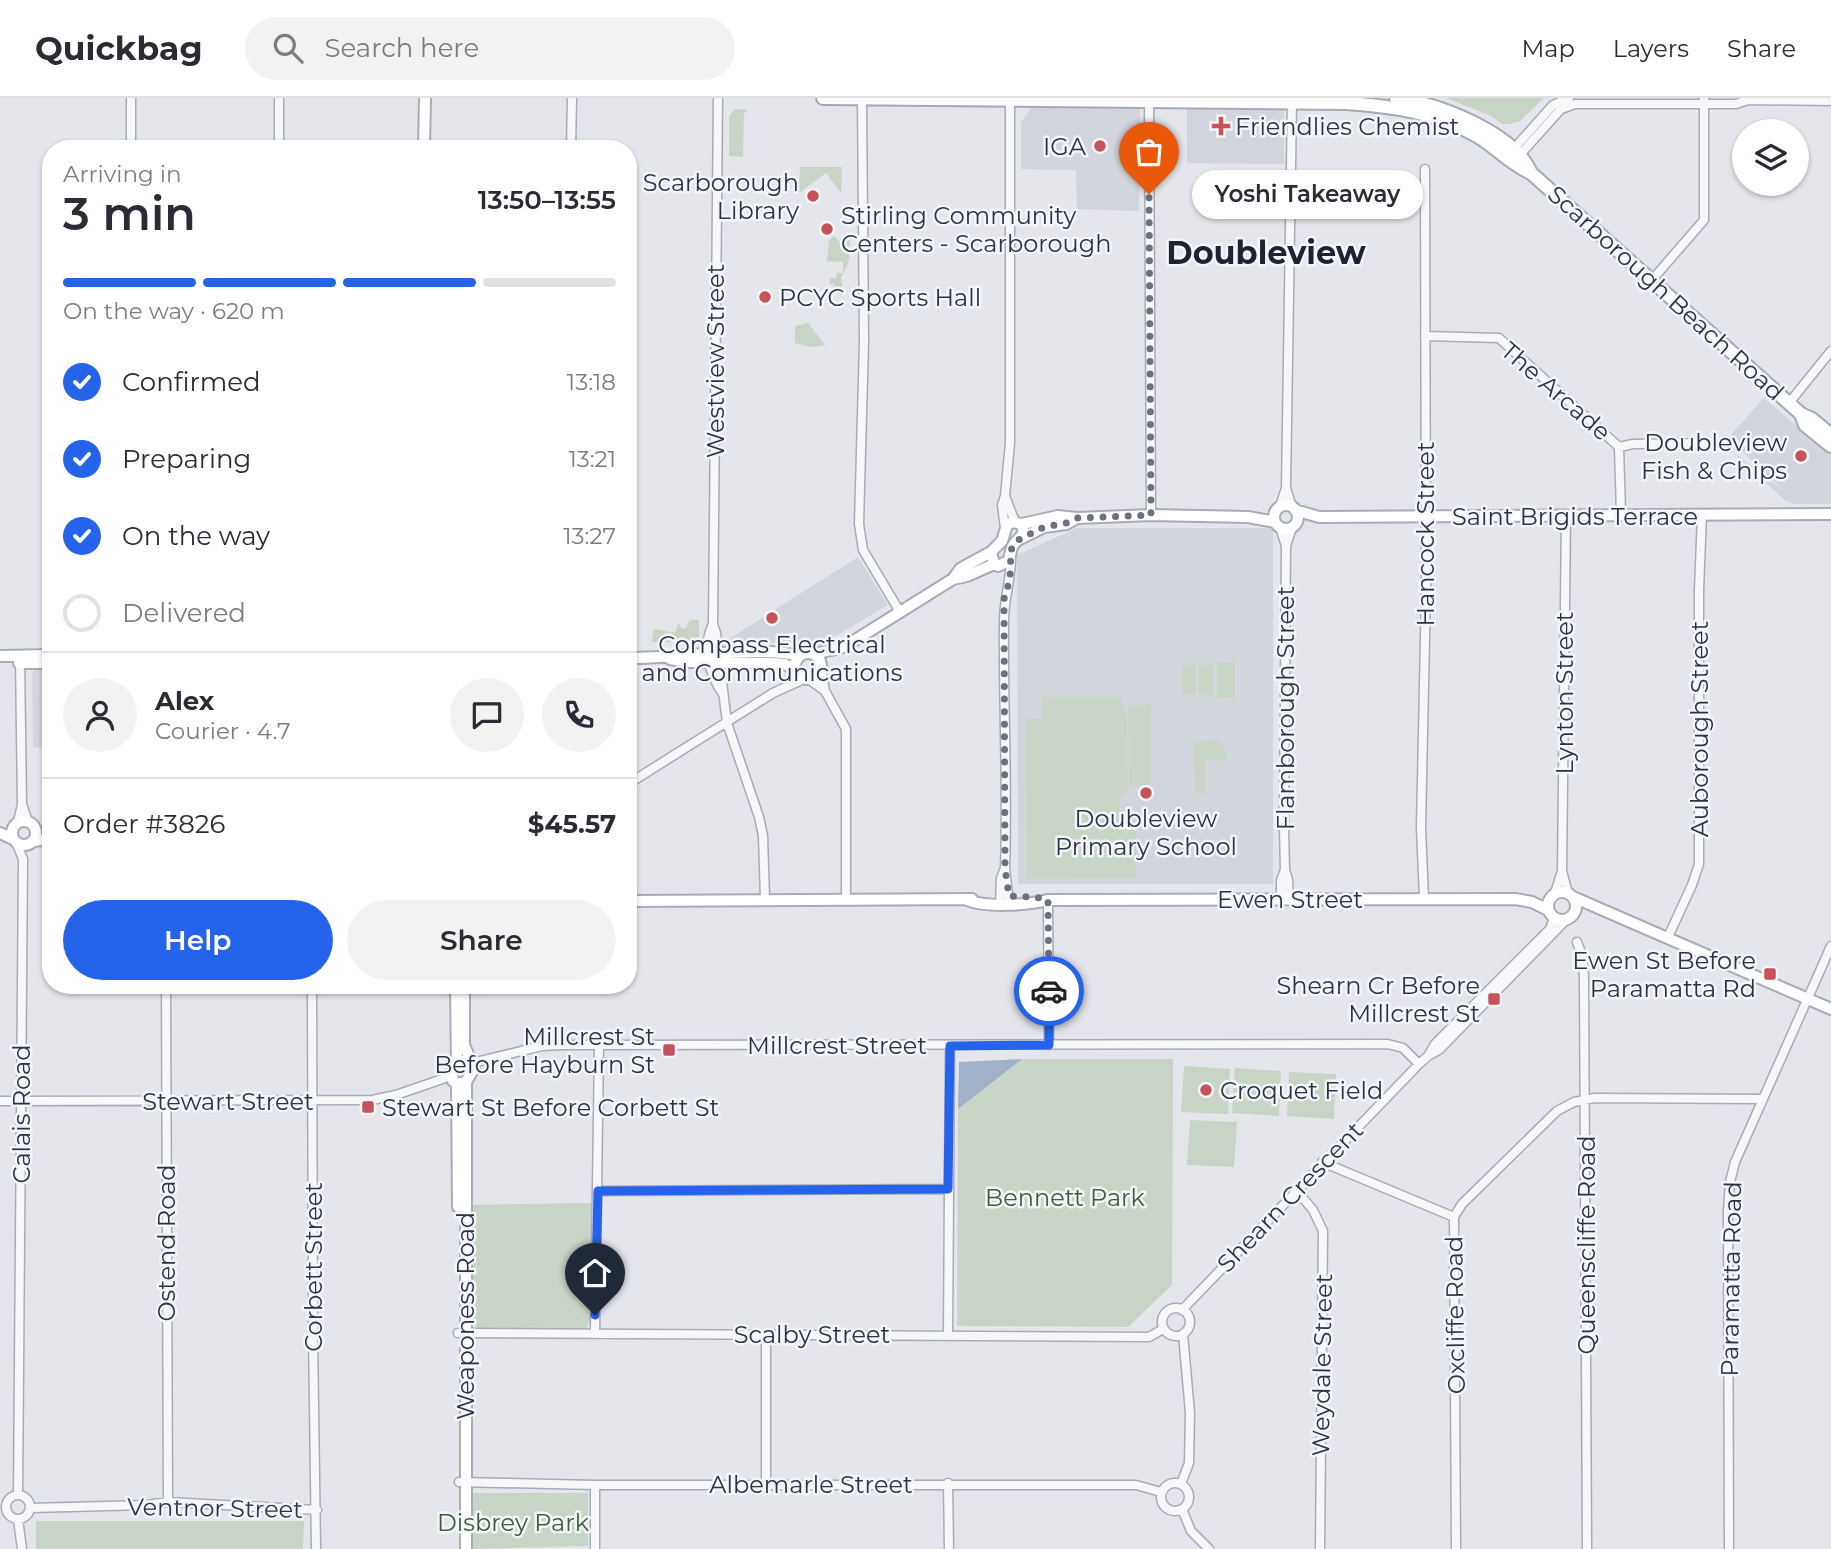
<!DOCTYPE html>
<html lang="en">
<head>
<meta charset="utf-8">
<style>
  :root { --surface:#fff; --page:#f2f2f3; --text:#2b2b33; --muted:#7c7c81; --line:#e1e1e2; --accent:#2563eb }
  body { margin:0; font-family:Montserrat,sans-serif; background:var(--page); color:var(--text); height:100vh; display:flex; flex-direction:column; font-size:26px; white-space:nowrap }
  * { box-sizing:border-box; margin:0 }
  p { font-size:23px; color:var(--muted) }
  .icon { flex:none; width:38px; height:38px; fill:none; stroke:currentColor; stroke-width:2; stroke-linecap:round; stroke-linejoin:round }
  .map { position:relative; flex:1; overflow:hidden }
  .sheet { position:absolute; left:42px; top:42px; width:595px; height:854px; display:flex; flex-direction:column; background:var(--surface); border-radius:28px; box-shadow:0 2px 5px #0004 }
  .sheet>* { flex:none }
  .tools { position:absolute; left:1732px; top:21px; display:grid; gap:14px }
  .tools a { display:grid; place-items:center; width:77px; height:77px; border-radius:50%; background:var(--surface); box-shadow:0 2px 5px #0004; font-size:35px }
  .pin { position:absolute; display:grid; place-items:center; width:60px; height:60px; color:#fff; margin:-72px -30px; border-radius:50% 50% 50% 0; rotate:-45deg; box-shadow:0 0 7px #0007 }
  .pin .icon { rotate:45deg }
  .courier { position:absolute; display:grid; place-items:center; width:70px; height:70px; margin:-35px; border:5px solid #2563eb; border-radius:50%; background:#fff; color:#222; box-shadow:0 2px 9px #0007 }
  .bubble { position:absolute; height:49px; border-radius:24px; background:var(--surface); box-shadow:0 2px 5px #0004; font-size:23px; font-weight:600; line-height:49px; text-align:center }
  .overview em { font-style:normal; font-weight:600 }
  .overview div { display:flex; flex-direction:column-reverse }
  .overview { display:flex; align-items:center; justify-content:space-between; height:119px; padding:0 21px }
  h1 { font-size:46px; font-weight:600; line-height:52px }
  .bar { display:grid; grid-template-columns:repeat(4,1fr); gap:10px 7px; align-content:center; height:84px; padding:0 21px }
  .bar i { height:9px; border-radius:5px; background:var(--line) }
  .bar .selected { background:var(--accent) }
  .bar p { grid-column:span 4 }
  .line { display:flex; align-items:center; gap:18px; padding:0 21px; border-top:2px solid var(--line) }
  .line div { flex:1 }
  .round { display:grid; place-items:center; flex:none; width:74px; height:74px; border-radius:37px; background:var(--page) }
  ol { padding:0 21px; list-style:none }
  li { display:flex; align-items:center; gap:21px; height:77px }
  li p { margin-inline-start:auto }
  li .icon { padding:7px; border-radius:50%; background:var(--accent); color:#fff; stroke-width:4 }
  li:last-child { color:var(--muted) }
  li i { width:38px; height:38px; border:4px solid var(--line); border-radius:50% }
  .button { display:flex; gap:14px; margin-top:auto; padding:14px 21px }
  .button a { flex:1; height:80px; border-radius:42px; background:var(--accent); color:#fff; font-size:28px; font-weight:600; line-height:80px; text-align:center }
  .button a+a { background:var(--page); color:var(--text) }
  header { display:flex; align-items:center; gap:42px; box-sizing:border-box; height:98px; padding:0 35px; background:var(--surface); border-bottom:2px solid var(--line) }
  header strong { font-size:33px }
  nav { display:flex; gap:38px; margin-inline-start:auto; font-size:24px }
  .search { width:490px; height:63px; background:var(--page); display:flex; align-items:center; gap:18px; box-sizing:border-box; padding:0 24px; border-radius:38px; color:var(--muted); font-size:26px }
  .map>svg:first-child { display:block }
</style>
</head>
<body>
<header>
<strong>Quickbag</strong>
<div class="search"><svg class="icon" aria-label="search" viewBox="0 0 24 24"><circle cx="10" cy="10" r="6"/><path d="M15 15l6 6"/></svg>Search here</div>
<nav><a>Map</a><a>Layers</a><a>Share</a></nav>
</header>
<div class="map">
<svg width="1831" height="1451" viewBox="0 0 1831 1451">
  <rect width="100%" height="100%" fill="#e4e6eb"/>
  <!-- built -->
  <path fill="#d2d5dc" d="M 1032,9 L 1140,10 L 1139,113 L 1077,111 L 1076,72 L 1021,71 L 1021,24 Z
    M 1187,10 L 1284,12 L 1284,66 L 1187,65 Z
    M 1764,300 L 1831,357 L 1831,406 L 1794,406 L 1786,403 L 1728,350 L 1786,395 L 1728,340 Z
    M 1077,430 L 1273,430 L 1273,786 L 1018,786 L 1017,457 Z
    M 858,459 L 888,507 L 834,539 L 819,544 L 731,545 L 729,541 Z
    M 35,569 L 51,569 L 51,650 L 33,649 L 32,577 Z"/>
  <!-- green -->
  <path fill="#c8d4c5" d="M 1446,0 L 1544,0 L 1520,23 L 1510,26 L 1502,26 L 1491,18 Z
    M 735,11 L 748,12 L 744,15 L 743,59 L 729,58 L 729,18 Z
    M 800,69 L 842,69 L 841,95 L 826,75 L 799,95 Z
    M 850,137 L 849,163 L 841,180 L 843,197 L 838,197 L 838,192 L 834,191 L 834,186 L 830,186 L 830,180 L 836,180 L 837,175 L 843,175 L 843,164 L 827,163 L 829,142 L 834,138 L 840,144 Z
    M 808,225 L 825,247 L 812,249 L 795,245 L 795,228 Z
    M 690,522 L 699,522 L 699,539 L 695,544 L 652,544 L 654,531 L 675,535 L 679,524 L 680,529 L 685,531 Z
    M 1217,564 L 1235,564 L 1235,600 L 1217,600 Z
    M 1182,567 L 1196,567 L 1196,596 L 1182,596 Z
    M 1199,567 L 1213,567 L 1213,597 L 1199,597 Z
    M 1042,599 L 1120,599 L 1127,622 L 1128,691 L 1120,702 L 1120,711 L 1136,735 L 1136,780 L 1027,781 L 1026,620 L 1042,620 Z
    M 1128,607 L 1151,607 L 1151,687 L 1136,687 L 1129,691 Z
    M 1221,642 L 1228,662 L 1205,662 L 1205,696 L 1195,695 L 1194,644 Z
    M 1022,961 L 1173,961 L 1172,1187 L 1128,1229 L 957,1228 L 958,1011 Z
    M 1184,968 L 1230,971 L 1228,1016 L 1181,1014 Z
    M 1235,970 L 1281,973 L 1279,1018 L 1232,1015 Z
    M 1289,974 L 1336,976 L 1334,1021 L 1287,1018 Z
    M 1190,1022 L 1237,1024 L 1234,1069 L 1187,1067 Z
    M 593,1105 L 595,1217 L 585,1232 L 479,1232 L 468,1220 L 467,1107 Z
    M 472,1395 L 588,1395 L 588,1448 L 472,1451 Z
    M 36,1423 L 304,1423 L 303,1451 L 36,1451 Z"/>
  <!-- water -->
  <path fill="#a1b1c8" d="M 1021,961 L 1022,961 L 958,1011 L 959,964 Z"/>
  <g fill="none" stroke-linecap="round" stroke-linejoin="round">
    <defs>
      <path id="street" d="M 718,0 L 713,526 C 702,548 709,577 723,596
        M 862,0 L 864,244 L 859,426 L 863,452 L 900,514
        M 1149,0 L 1151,417
        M 131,51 L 131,0
        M 279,51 L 279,0
        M 571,51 L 572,0
        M 1511,54 L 1553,7 L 1569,0
        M 1517,60 L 1561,11 L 1575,6 L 1736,6 L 1748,2 L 1831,3
        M 1652,182 L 1704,122 L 1704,0
        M 1425,238 L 1499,240 L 1619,349 L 1621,415
        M 1789,305 L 1831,253
        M 1619,349 L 1633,346 L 1704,345
        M 1286,390 L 1292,409
        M 1005,398 L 1015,424
        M 1280,408 L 1286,390 L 1292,3
        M 1566,417 L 1562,773 L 1568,795
        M 1280,429 L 1286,448
        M 1005,430 L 1002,407 L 1005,398 L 1010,345 L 1010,0
        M 713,526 L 716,535 L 727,625 L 759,719 L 763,738 L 765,801
        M 821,571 L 825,593
        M 810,582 L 825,593 L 846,631 L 846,802
        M 628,686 L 773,595 L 804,581
        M 22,706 L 28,724
        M 18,724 L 22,706 L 20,560
        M 16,744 L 23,761 L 18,1397
        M 1555,795 L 1562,773
        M 1281,801 L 1281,782 L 1285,772
        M 1289,801 L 1288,782 L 1285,772 L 1284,730 L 1286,448 L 1292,429
        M 1424,801 L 1421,729 L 1426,493 L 1425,71
        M 1048,802 L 1049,947
        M 1009,805 L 1005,770 C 1008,688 1003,605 1004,523 C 1004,501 1011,481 1011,460
        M 1000,806 L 1001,780 L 1005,770
        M 1668,839 L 1692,787 L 1699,766 L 1699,492 L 1702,417
        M 1577,844 L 1583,860 L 1584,883 L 1587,1451
        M 166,887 L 168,1404
        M 312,887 L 313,1236 L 316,1451
        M 1428,958 L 1435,946 L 1550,831 L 1554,820
        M 472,965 L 542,948 L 562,947 L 1388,946 L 1403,950 L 1419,966
        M 0,1003 L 372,1002 L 396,997 L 451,978
        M 1322,1064 L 1454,1119
        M 1296,1092 L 1313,1112 L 1323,1133 L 1320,1451
        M 598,1093 L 948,1091
        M1162 1224a14 14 0 1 1 28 0a14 14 0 1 1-28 0Z
        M 1182,1212 L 1419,966 L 1428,958 L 1439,952 L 1567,821
        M 458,1235 L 1149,1239 L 1163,1231
        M 595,1236 L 599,947
        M 766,1236 L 766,1386
        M 948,1237 L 950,948
        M 459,1384 L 595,1387 L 1136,1387 L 1161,1394
        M1161 1399a14 14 0 1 1 28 0a14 14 0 1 1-28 0Z
        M 948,1385 L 949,1451
        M 1181,1386 L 1189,1365 L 1190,1315 L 1183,1236
        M 595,1387 L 595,1451
        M6 1409a12 12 0 1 1 24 0a12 12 0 1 1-24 0Z
        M 30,1410 L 146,1407 L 168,1404 L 317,1412
        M 1182,1411 L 1191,1433 L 1209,1451
        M 18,1421 L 22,1451
        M 1456,1451 L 1454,1119 L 1462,1106 L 1557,1013 L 1574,1004 L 1595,1000 L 1762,1001
        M 1729,1451 L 1728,1113 L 1730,1084 L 1735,1064 L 1831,848"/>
      <path id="secondary" d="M 424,51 L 425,0
        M1274 419a12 12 0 1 1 24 0a12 12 0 1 1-24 0Z
        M 1295,412 L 1319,419 L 1831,416
        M 1012,424 L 1022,426 C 1026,438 1020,438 1014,446 C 1010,451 1011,458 1008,463 L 998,468 L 994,466 L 991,454 L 1002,443 L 1007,427 Z
        M 1022,426 L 1058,418 L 1077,420 L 1151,417 L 1248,419 L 1275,424
        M 1020,441 L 1044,429 L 1066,426 L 1077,420
        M 953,481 L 960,471 L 991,454
        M795 568a13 13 0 1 1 26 0a13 13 0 1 1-26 0Z
        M 814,556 L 844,549 L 953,481 L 967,478 L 994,466
        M 0,558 L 51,557
        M 628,560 C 673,560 716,553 761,554 C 773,554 787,554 799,558
        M 670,561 L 687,564 L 772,565 L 785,566 L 795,572
        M 19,565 L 51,565
        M12 735a12 12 0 1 1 24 0a12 12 0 1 1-24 0Z
        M 0,735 L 13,741
        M 33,743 L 51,741
        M1548 808a14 14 0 1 1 28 0a14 14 0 1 1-28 0Z
        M 1573,799 L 1831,911
        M 967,802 C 987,810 1027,807 1048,802 L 1515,801 L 1532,804 L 1548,812
        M 628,803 L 972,801
        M 456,887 L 457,966
        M 464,887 L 464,947 L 474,970 L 466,984 L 457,986 L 453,983 L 452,973 L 460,963 L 469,963
        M 457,986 L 458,1109
        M 466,1451 L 466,984"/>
      <path id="primary" d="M 823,0 L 1345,5 C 1392,8 1435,14 1477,38 C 1496,49 1511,67 1531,75 L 1801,316 L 1812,321 L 1831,337
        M 1396,0 C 1438,6 1514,34 1531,75
        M 1801,316 L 1805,327 L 1831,348"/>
    </defs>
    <!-- street casing -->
    <use href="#street" stroke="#a9acb5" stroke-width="11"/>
    <!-- secondary casing -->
    <use href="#secondary" stroke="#a9acb5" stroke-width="14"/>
    <!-- primary casing -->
    <use href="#primary" stroke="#a4a9b6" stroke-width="16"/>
    <!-- street -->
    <use href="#street" stroke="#f6f7f9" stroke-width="8"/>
    <!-- secondary -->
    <use href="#secondary" stroke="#fff" stroke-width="10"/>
    <!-- primary -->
    <use href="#primary" stroke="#fff" stroke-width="12"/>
  </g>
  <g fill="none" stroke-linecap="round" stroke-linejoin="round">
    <!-- done -->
    <path stroke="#6c717d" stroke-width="7" stroke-dasharray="0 12.6" d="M 1049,893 L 1048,802 L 1035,799 L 1009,798 L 1005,770 L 1004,501 L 1010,481 L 1011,452 L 1016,443 L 1044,429 L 1066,425 L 1077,420 L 1151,417 L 1149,96"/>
    <!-- route -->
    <path stroke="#2563eb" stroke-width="9" d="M 595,1217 L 598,1093 L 948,1091 L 950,948 L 1049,947 L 1049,893"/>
  </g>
  <!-- markers -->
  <g fill="#c6535a" stroke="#f3f5f8" stroke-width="2.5">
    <path d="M1217.5 17.5h7v7h7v7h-7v7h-7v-7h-7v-7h7z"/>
    <circle cx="1100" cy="48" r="7"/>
    <circle cx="813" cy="98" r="7"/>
    <circle cx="827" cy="131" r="7"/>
    <circle cx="765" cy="199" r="7"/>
    <circle cx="1801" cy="358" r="7"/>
    <circle cx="772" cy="520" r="7"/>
    <circle cx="1146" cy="695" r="7"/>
    <rect x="1763" y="869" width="14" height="14" rx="3.5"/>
    <rect x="1487" y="894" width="14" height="14" rx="3.5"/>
    <rect x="662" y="945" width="14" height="14" rx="3.5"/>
    <circle cx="1206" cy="992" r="7"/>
    <rect x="361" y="1002" width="14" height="14" rx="3.5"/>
  </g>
  <g text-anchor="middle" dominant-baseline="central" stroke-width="5" stroke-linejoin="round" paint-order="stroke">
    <!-- poi labels -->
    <g font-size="24" fill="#2c3242" stroke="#f3f5f8" text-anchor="end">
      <text x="1235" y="28" text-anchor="start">Friendlies Chemist</text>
      <text x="1086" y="48">IGA</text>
      <text x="799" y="84">Scarborough<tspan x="799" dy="28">Library</tspan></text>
      <text x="841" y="117" text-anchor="start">Stirling Community<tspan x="841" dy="28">Centers - Scarborough</tspan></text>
      <text x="779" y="199" text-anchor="start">PCYC Sports Hall</text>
      <text x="1787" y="344">Doubleview<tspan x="1787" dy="28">Fish &amp; Chips</tspan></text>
      <text x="772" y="546" text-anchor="middle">Compass Electrical<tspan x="772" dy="28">and Communications</tspan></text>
      <text x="1146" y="720" text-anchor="middle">Doubleview<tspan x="1146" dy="28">Primary School</tspan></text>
      <text x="1756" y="862">Ewen St Before<tspan x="1756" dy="28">Paramatta Rd</tspan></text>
      <text x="1480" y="887">Shearn Cr Before<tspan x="1480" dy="28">Millcrest St</tspan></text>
      <text x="655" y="938">Millcrest St<tspan x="655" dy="28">Before Hayburn St</tspan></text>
      <text x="1220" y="992" text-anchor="start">Croquet Field</text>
      <text x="382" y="1009" text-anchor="start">Stewart St Before Corbett St</text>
    </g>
    <!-- street labels -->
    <g font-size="24" fill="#2c3242" stroke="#f3f5f8">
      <text transform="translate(1666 195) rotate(42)">Scarborough Beach Road</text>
      <text transform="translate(715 263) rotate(-90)">Westview Street</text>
      <text transform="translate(1556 293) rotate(41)">The Arcade</text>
      <text x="1575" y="418">Saint Brigids Terrace</text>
      <text transform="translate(1425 436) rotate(-90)">Hancock Street</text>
      <text transform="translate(1564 595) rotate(-90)">Lynton Street</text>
      <text transform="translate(1285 610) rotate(-90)">Flamborough Street</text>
      <text transform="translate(1699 631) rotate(-90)">Auborough Street</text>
      <text x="1290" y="801">Ewen Street</text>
      <text x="837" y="947">Millcrest Street</text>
      <text x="228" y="1003">Stewart Street</text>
      <text transform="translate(21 1016) rotate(-90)">Calais Road</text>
      <text transform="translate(1290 1099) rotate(-46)">Shearn Crescent</text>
      <text transform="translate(166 1145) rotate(-90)">Ostend Road</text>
      <text transform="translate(1586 1147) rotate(-90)">Queenscliffe Road</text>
      <text transform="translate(313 1169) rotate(-90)">Corbett Street</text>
      <text transform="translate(1731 1181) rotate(-89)">Paramatta Road</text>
      <text transform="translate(1455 1217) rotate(-91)">Oxcliffe Road</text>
      <text transform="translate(465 1218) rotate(-90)">Weaponess Road</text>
      <text x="812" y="1236">Scalby Street</text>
      <text transform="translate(1322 1267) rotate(-89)">Weydale Street</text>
      <text x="811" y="1386">Albemarle Street</text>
      <text transform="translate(215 1410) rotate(1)">Ventnor Street</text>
    </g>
    <!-- park labels -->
    <g font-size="24" fill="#3e5d3b" stroke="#f3f5f8">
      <text x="1065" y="1099">Bennett Park</text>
      <text x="513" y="1424">Disbrey Park</text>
    </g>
    <!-- district labels -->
    <g font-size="32" font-weight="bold" fill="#1e2333" stroke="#f3f5f8">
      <text x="1266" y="154">Doubleview</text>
    </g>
  </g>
</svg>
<div class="tools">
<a><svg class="icon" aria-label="layers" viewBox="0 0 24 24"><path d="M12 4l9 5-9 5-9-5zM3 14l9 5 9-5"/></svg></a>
</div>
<div class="pin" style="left:1149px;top:96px;background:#ea580c"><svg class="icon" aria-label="bag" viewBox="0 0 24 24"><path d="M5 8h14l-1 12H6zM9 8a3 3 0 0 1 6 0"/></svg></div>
<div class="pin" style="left:595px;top:1217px;background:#1f2937"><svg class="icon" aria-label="home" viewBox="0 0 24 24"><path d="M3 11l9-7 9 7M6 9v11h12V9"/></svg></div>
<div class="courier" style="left:1049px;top:893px"><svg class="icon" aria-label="car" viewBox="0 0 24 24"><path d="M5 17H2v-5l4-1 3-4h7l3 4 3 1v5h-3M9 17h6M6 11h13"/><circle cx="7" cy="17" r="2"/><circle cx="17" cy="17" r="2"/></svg></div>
<div class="bubble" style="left:1192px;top:72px;width:231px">Yoshi Takeaway</div>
<section class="sheet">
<div class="overview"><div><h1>3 min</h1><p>Arriving in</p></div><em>13:50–13:55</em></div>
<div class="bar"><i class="selected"></i><i class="selected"></i><i class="selected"></i><i></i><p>On the way · 620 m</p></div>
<ol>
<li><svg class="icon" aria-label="check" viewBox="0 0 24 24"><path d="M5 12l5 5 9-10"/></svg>Confirmed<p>13:18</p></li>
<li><svg class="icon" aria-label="check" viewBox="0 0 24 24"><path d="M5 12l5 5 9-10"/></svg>Preparing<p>13:21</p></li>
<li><svg class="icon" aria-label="check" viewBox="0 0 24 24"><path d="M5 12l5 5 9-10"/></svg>On the way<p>13:27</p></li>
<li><i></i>Delivered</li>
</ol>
<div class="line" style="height:126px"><a class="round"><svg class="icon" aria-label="person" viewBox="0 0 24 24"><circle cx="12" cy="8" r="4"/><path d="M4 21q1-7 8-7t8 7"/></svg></a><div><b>Alex</b><p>Courier · 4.7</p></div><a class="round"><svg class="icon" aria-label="chat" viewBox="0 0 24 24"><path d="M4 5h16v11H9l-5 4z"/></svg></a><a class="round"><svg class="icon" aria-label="phone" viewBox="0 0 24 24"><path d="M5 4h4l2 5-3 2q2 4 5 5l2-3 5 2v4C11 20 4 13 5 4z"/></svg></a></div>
<div class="line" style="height:91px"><div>Order #3826</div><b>$45.57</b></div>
<div class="button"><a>Help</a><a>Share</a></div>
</section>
</div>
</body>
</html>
